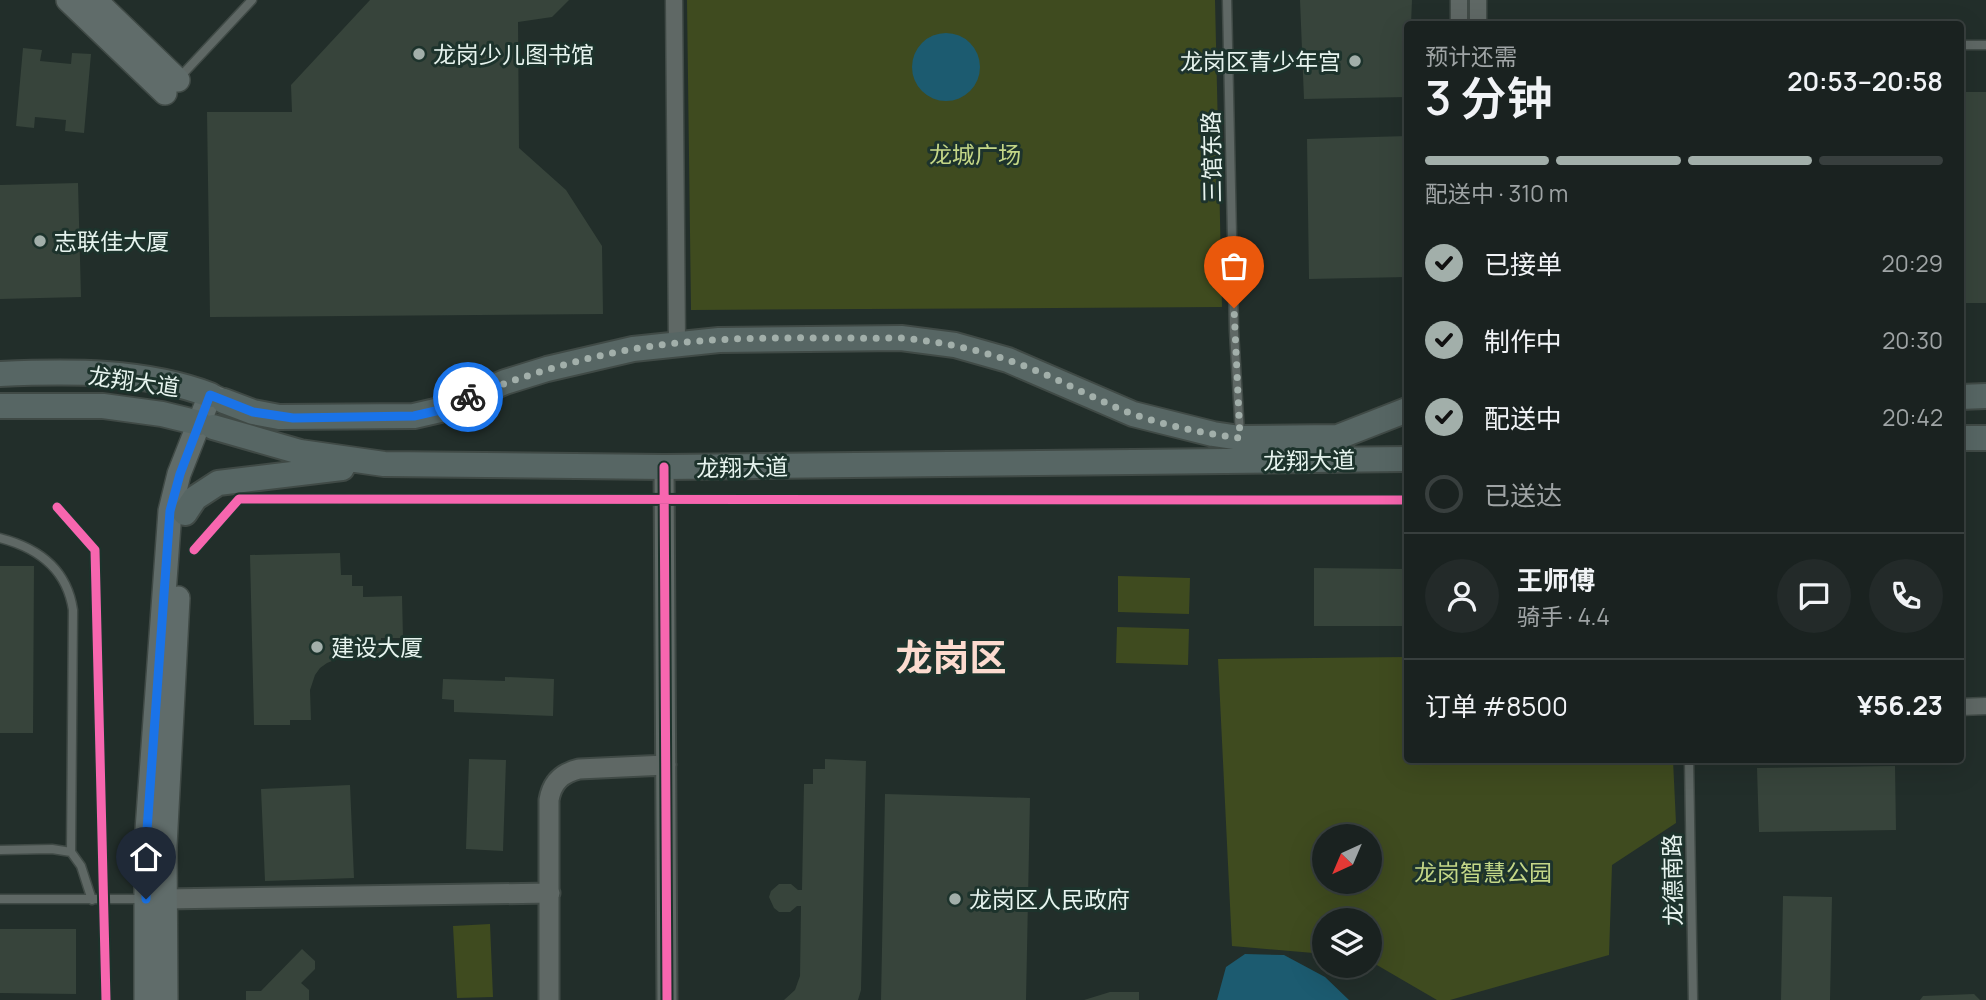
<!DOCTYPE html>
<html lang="zh">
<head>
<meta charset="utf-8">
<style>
  :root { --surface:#1a2220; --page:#232a29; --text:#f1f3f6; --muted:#9fa4a5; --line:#383f3e; --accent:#a2afaa }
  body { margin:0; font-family:Manrope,"Noto Sans SC",sans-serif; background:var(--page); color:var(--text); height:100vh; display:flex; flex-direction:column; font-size:26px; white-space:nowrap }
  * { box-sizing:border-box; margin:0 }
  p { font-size:23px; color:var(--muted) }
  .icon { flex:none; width:38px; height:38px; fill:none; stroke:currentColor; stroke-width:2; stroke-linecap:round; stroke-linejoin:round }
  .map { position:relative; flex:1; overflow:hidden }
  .drawer { position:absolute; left:1404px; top:21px; width:560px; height:742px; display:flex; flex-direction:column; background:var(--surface); border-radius:7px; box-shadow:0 7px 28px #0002,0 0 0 2px var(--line) }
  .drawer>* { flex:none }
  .needle { width:46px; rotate:224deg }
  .tools { position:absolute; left:1312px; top:824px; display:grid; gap:14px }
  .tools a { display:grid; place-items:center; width:70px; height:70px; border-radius:50%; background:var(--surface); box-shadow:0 7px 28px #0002,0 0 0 2px var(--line); font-size:35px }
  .pin { position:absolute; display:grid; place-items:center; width:60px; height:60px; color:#fff; margin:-72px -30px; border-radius:50% 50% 50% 0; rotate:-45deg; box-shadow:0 0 7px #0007 }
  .pin .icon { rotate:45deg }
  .courier { position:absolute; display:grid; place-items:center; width:70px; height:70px; margin:-35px; border:5px solid #1a73e8; border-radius:50%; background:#fff; color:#222; box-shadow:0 2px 9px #0007 }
  .summary em { font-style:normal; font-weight:600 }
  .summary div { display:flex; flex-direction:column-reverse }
  .summary { display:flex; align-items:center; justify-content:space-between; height:119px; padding:0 21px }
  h1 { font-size:46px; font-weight:600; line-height:52px }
  .bar { display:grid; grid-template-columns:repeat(4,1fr); gap:10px 7px; align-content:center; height:84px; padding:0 21px }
  .bar i { height:9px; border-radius:5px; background:var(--line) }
  .bar .selected { background:var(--accent) }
  .bar p { grid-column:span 4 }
  .line { display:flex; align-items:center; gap:18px; padding:0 21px; border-top:2px solid var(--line) }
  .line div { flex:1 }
  .round { display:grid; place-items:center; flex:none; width:74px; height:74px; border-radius:37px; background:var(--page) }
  ol { padding:0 21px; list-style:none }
  li { display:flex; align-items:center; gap:21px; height:77px }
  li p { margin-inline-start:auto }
  li .icon { padding:7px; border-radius:50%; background:var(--accent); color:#111; stroke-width:4 }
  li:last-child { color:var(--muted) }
  li i { width:38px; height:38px; border:4px solid var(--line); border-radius:50% }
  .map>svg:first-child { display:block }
</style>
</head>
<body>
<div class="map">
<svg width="1986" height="1000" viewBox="0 0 1986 1000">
  <rect width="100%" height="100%" fill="#222e2a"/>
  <!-- green -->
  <path fill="#3f4b1f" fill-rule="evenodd" d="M 687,0 L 1215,0 L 1222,307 L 691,310 Z
    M 1118,576 L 1190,578 L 1189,614 L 1118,612 Z
    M 1117,627 L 1189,629 L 1188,665 L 1116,663 Z
    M 1407,657 L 1407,760 L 1673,760 L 1676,823 L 1612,865 L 1609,955 L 1450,1000 L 1437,1000 L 1370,961 L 1370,920 L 1325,920 L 1325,954 L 1232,946 L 1218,659 ZM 1325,836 L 1370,836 L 1370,882 L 1325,882 Z
    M 490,924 L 493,997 L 457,998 L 453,926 Z"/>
  <!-- water -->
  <path fill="#1c5b70" d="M912 67a34 34 0 1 1 68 0a34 34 0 1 1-68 0Z
    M 1245,954 L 1284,955 L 1325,977 L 1349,1000 L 1217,1000 L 1226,967 Z"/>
  <!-- building -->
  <path fill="#37443b" d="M 370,0 L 569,0 L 552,17 L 518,22 L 519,148 L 566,190 L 602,246 L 603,314 L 210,317 L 207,112 L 292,112 L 291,85 Z
    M 1300,0 L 1412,0 L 1411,24 L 1407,24 L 1407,97 L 1304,99 Z
    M 23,48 L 42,50 L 40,61 L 71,64 L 72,53 L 91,54 L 84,133 L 65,131 L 66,120 L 35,117 L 34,128 L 16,126 Z
    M 1960,92 L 1986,92 L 1986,303 L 1960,303 Z
    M 1407,136 L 1407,277 L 1309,279 L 1307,139 Z
    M 78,183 L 81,297 L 0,299 L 0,185 Z
    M 340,553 L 341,575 L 352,575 L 352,586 L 363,586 L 363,597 L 402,596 L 403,638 L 381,638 L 382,656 L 342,657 L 327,663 L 320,668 L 315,675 L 310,690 L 311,720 L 290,720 L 290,725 L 254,725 L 250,555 Z
    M 0,566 L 34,566 L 33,733 L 0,733 Z
    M 1314,568 L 1407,569 L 1407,626 L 1314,626 Z
    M 505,677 L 554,679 L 553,716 L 454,712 L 454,700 L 442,699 L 443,679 L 505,681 Z
    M 469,759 L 506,760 L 503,851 L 466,849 Z
    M 825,759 L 866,761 L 861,990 L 858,1000 L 784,1000 L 795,990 L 800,976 L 801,906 L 797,906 L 790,912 L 779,912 L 774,908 L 769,897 L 771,891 L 779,884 L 791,884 L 798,890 L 802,890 L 804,784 L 813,784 L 813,769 L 825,769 Z
    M 1895,766 L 1896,830 L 1759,832 L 1757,768 Z
    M 350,785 L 354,878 L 265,881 L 261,789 Z
    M 885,794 L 1030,798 L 1026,1000 L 881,1000 Z
    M 1783,896 L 1832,897 L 1830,1000 L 1781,1000 Z
    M 0,929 L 76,929 L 76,994 L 0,993 Z
    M 302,949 L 315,961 L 315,969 L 301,983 L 309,990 L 309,1000 L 246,1000 L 246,991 L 261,991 Z
    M 1110,992 L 1139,992 L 1139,1000 L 1084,1000 Z
    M 1974,994 L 1980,1000 L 1920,1000 L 1923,996 Z"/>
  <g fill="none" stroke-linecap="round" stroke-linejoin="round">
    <defs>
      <path id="service" d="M 1227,0 L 1234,331 L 1240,435
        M 1960,45 L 1986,45
        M 180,77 L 252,0
        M 0,538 C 39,548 67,569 73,610 L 71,852
        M 1689,760 L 1693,1000
        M 0,850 L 52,849 L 71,852 L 81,866 L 92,900
        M 0,899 L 143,899"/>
      <path id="minor" d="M 674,0 L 677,343
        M 1459,0 L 1459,24
        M 1478,0 L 1478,24
        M 1960,707 L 1986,706"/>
      <path id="tertiary" d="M 664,467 L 667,1000
        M 165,899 L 550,893
        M 549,1000 L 549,800 C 552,782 562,773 579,769 L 666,765"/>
      <path id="secondary" d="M 68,0 L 165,93
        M 95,0 L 178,80
        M 146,1000 L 146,844 L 170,511 L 179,474 L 210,395 L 224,401
        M 166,1000 L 165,846 L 178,598"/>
      <path id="primary" d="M 0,374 C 70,371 144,370 210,395
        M 1960,397 L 1986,396
        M 224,401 L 253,412 L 279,417 L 414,416 L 440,410 L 505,382 L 547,369 L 633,349 L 719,340 L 901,338 L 955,345 L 1008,360 L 1133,414 L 1213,434 L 1240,438 L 1338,437 L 1407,410
        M 0,406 L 103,406 L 162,414 L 199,423
        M 213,427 L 300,452 L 384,464 L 664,467 L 1407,459
        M 1960,438 L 1986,438
        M 185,513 L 195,498 L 218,483 L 342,468"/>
    </defs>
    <!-- service casing -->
    <use href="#service" stroke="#404a46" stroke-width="11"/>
    <!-- minor casing -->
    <use href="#minor" stroke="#404a46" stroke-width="19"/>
    <!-- tertiary casing -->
    <use href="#tertiary" stroke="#404a46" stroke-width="23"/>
    <!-- secondary casing -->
    <use href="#secondary" stroke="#404a46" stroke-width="26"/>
    <!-- primary casing -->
    <use href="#primary" stroke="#404a46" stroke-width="28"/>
    <!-- service -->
    <use href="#service" stroke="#5f6865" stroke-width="8"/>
    <!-- minor -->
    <use href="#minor" stroke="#5f6865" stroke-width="16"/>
    <!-- tertiary -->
    <use href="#tertiary" stroke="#5f6865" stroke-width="19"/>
    <!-- secondary -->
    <use href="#secondary" stroke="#606c6a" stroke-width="23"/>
    <!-- primary -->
    <use href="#primary" stroke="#576664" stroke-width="24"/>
    <defs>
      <path id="cycleway" d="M 664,467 L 667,1000
        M 57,507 L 95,550 L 106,1000
        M 194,550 L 239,499 L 1407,500"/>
    </defs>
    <!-- cycleway casing -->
    <use href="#cycleway" stroke="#1d332c" stroke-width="13"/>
    <!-- cycleway -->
    <use href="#cycleway" stroke="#f766af" stroke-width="9"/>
  </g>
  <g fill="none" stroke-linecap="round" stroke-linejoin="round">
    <!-- done -->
    <path stroke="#a2afaa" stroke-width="7" stroke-dasharray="0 12.6" d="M 468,397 C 536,371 605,350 678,343 C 752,335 827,339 901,338 C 946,342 990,352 1032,369 C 1065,382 1096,400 1130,413 C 1166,426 1203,433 1240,438 L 1234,308"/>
    <!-- route -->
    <path stroke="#1a73e8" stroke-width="9" d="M 146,899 L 146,844 L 170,511 L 180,474 L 210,395 L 253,412 L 293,418 L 414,416 L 440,410 L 468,397"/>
  </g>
  <!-- markers -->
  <g fill="#a2afaa" stroke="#1d332c" stroke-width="2.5">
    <circle cx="419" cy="54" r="7"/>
    <circle cx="1355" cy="61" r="7"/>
    <circle cx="40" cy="241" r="7"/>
    <circle cx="317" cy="647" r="7"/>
    <circle cx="955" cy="899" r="7"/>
  </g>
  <g text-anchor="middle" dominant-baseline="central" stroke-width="6" stroke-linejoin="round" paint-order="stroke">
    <!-- poi labels -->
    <g font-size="23" fill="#e7f4ef" stroke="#1d332c" text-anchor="start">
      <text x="433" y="54">龙岗少儿图书馆</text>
      <text x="1341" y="61" text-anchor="end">龙岗区青少年宫</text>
      <text x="54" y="241">志联佳大厦</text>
      <text x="331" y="647">建设大厦</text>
      <text x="969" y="899">龙岗区人民政府</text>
    </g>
    <!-- park labels -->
    <g font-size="23" fill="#c4d787" stroke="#1d332c">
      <text x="975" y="154">龙城广场</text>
      <text x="1483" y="872">龙岗智慧公园</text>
    </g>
    <!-- street labels -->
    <g font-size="23" fill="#e7f4ef" stroke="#1d332c">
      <text transform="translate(1211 157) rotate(-91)">三馆东路</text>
      <text transform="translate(134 381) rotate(8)">龙翔大道</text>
      <text transform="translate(1309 460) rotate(-1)">龙翔大道</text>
      <text transform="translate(742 467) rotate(-1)">龙翔大道</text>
      <text transform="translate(1672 880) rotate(-91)">龙德南路</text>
    </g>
    <!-- town labels -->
    <g font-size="37" font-weight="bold" fill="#fcdbcf" stroke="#1d332c">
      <text x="951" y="657">龙岗区</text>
    </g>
  </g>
</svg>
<div class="tools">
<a><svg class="needle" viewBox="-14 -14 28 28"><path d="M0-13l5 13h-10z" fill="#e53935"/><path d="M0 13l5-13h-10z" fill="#9fa4a5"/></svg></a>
<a><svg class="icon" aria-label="layers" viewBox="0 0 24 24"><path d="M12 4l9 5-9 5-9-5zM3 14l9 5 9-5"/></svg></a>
</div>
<div class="pin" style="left:1234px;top:308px;background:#ea580c"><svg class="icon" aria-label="bag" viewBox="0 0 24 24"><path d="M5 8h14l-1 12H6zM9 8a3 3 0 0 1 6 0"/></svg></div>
<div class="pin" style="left:146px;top:899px;background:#1f2937"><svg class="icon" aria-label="home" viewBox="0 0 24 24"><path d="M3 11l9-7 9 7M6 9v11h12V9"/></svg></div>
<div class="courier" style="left:468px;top:397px"><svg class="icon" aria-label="bike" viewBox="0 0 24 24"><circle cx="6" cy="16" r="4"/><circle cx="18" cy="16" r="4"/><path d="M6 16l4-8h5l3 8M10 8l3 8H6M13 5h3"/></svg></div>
<section class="drawer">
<div class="summary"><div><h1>3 分钟</h1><p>预计还需</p></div><em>20:53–20:58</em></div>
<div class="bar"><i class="selected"></i><i class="selected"></i><i class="selected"></i><i></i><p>配送中 · 310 m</p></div>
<ol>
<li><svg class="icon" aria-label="check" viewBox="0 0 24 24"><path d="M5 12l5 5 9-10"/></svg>已接单<p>20:29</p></li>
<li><svg class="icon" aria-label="check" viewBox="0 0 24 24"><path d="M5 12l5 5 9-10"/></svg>制作中<p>20:30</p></li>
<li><svg class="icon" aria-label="check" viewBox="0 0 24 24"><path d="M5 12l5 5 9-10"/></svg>配送中<p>20:42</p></li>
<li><i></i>已送达</li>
</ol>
<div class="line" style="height:126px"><a class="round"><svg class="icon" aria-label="person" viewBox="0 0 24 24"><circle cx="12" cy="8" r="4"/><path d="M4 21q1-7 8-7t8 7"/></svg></a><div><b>王师傅</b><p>骑手 · 4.4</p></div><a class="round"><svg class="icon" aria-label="chat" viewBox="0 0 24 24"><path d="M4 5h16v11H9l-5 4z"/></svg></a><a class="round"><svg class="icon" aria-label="phone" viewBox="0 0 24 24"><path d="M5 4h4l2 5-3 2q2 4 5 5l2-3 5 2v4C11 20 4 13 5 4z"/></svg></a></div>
<div class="line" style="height:91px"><div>订单 #8500</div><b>¥56.23</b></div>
</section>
</div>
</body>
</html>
